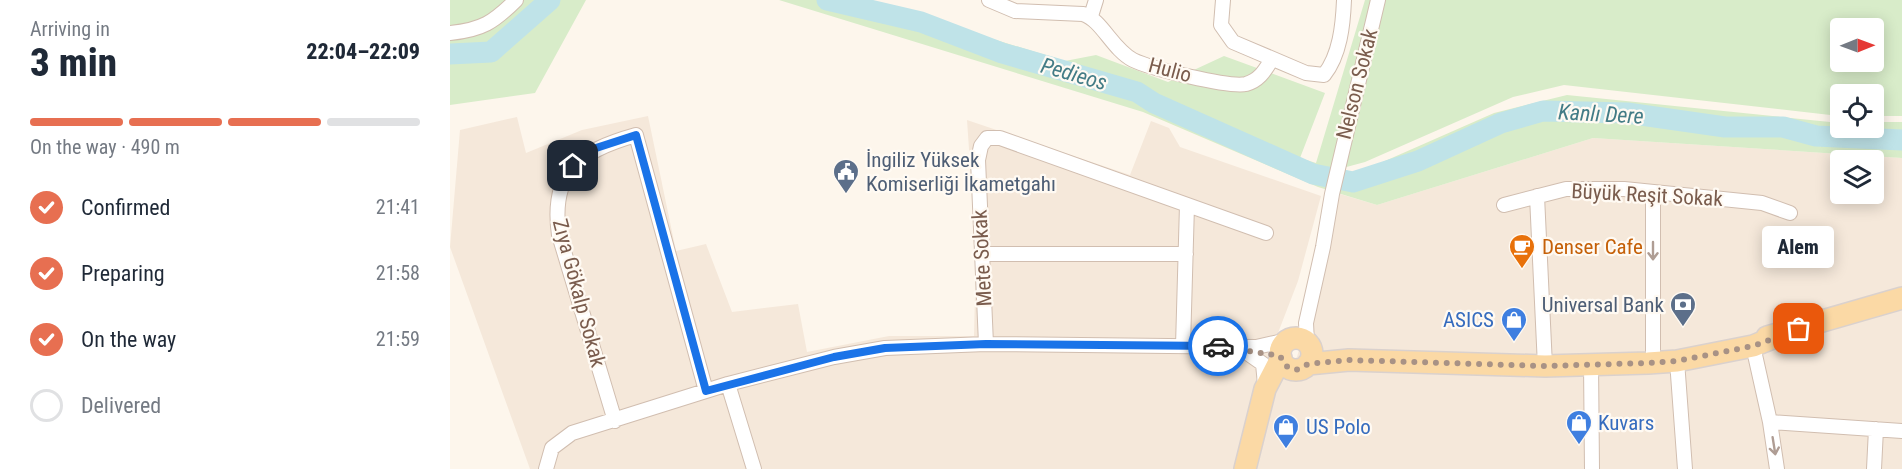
<!DOCTYPE html>
<html lang="en">
<head>
<meta charset="utf-8">
<style>
  :root { --surface:#fff; --page:#f2f2f3; --text:#1f2937; --muted:#747a83; --line:#e0e1e3; --accent:#e76f51 }
  body { margin:0; font-family:"Roboto Condensed",sans-serif; background:var(--page); color:var(--text); height:100vh; display:flex; flex-direction:column; font-size:22px; white-space:nowrap }
  * { box-sizing:border-box; margin:0 }
  p { font-size:20px; color:var(--muted) }
  .icon { flex:none; width:33px; height:33px; fill:none; stroke:currentColor; stroke-width:2; stroke-linecap:round; stroke-linejoin:round }
  .map { position:relative; flex:1; overflow:hidden }
  .side { display:flex; flex-direction:column; background:var(--surface); width:450px }
  .side>* { flex:none }
  .needle { width:39px; rotate:89deg }
  .buttons { position:absolute; left:1380px; top:18px; display:grid; gap:12px }
  .buttons a { display:grid; place-items:center; width:54px; height:54px; border-radius:6px; background:var(--surface); box-shadow:0 3px 15px #0003; font-size:30px }
  .pin { position:absolute; display:grid; place-items:center; width:51px; height:51px; color:#fff; margin:-26px; border-radius:12px; box-shadow:0 3px 9px #0006 }
  .courier { position:absolute; display:grid; place-items:center; width:60px; height:60px; margin:-30px; border:4px solid #1a73e8; border-radius:50%; background:#fff; color:#222; box-shadow:0 2px 8px #0007 }
  .bubble { position:absolute; height:42px; border-radius:6px; background:var(--surface); box-shadow:0 3px 15px #0003; font-size:20px; font-weight:800; line-height:42px; text-align:center }
  .head em { font-style:normal; font-weight:800 }
  .head div { display:flex; flex-direction:column-reverse }
  .head { display:flex; align-items:center; justify-content:space-between; height:102px; padding:0 30px }
  h1 { font-size:39px; font-weight:800; line-height:45px }
  .bar { display:grid; grid-template-columns:repeat(4,1fr); gap:9px 6px; align-content:center; height:72px; padding:0 30px }
  .bar i { height:8px; border-radius:4px; background:var(--line) }
  .bar .current { background:var(--accent) }
  .bar p { grid-column:span 4 }
  ol { padding:0 30px; list-style:none }
  li { display:flex; align-items:center; gap:18px; height:66px }
  li p { margin-inline-start:auto }
  li .icon { padding:6px; border-radius:50%; background:var(--accent); color:#fff; stroke-width:4 }
  li:last-child { color:var(--muted) }
  li i { width:33px; height:33px; border:3px solid var(--line); border-radius:50% }
  main { display:flex; flex:1; min-height:0 }
  .map>svg:first-child { display:block }
</style>
</head>
<body>
<main>
<section class="side">
<div class="head"><div><h1>3 min</h1><p>Arriving in</p></div><em>22:04–22:09</em></div>
<div class="bar"><i class="current"></i><i class="current"></i><i class="current"></i><i></i><p>On the way · 490 m</p></div>
<ol>
<li><svg class="icon" aria-label="check" viewBox="0 0 24 24"><path d="M5 12l5 5 9-10"/></svg>Confirmed<p>21:41</p></li>
<li><svg class="icon" aria-label="check" viewBox="0 0 24 24"><path d="M5 12l5 5 9-10"/></svg>Preparing<p>21:58</p></li>
<li><svg class="icon" aria-label="check" viewBox="0 0 24 24"><path d="M5 12l5 5 9-10"/></svg>On the way<p>21:59</p></li>
<li><i></i>Delivered</li>
</ol>
</section>
<div class="map">
<svg width="1452" height="469" viewBox="0 0 1452 469">
  <rect width="100%" height="100%" fill="#fdf6ec"/>
  <!-- residential -->
  <path fill="#f5e8da" fill-rule="evenodd" d="M 198,116 L 226,251 L 256,244 L 282,312 L 348,304 L 357,352 L 439,336 L 524,336 L 526,251 L 517,120 L 680,175 L 701,121 L 719,128 L 730,147 L 871,196 L 848,281 L 808,385 L 787,469 L 80,469 L 0,247 L 10,130 L 67,117 L 76,153 L 132,130 Z
    M 1143,138 L 1452,158 L 1452,469 L 799,469 L 818,387 L 847,357 L 890,194 L 927,205 ZM 1390,160 L 1424,160 L 1424,194 L 1390,194 Z"/>
  <!-- green -->
  <path fill="#d8ecc9" fill-rule="evenodd" d="M 0,0 L 136,0 L 85,93 L 0,105 Z
    M 329,0 L 403,0 L 494,24 L 615,61 L 646,55 L 718,82 L 774,56 L 875,93 L 850,158 L 866,163 L 915,0 L 1452,0 L 1452,116 L 1424,116 L 1424,94 L 1390,94 L 1389,116 L 1114,85 L 1063,97 L 915,162 L 889,169 L 903,172 L 919,168 L 1044,113 L 1117,95 L 1390,123 L 1390,128 L 1424,128 L 1424,122 L 1452,122 L 1452,158 L 1143,138 L 927,205 L 868,187 L 693,112 ZM 1390,28 L 1424,28 L 1424,62 L 1390,62 Z"/>
  <g fill="none" stroke-linecap="round" stroke-linejoin="round">
    <!-- river -->
    <path stroke="#bfe3e8" stroke-width="21" d="M 377,0 L 471,22 L 552,53 L 687,92 L 704,103 L 863,174 L 903,182 L 968,161 L 1051,123 L 1093,111 L 1177,113 L 1275,127 L 1333,127 L 1366,136 L 1452,140
      M 0,54 L 41,52 L 100,0"/>
    <defs>
      <path id="street" d="M 539,0 L 565,11 L 633,14 C 652,20 662,49 683,60 C 699,68 780,88 796,84 C 810,80 815,70 822,59
        M 773,0 L 771,25 L 783,42 L 856,73 L 874,75 C 890,55 893,25 894,0
        M 641,16 L 646,0
        M 0,33 C 32,30 44,22 66,0
        M 1203,193 L 1203,354
        M 1087,196 L 1095,366
        M 1054,205 L 1116,189 L 1174,189 L 1312,203 L 1340,213
        M 532,254 L 736,254
        M 857,342 L 856,323 L 873,247 L 882,194 L 928,0
        M 536,344 L 528,160 L 531,146 L 537,138 L 550,138 L 816,233
        M 733,346 L 737,205
        M 1303,346 L 1320,422 L 1327,469
        M 793,350 L 813,364 L 815,384
        M 1227,361 L 1235,469
        M 1141,363 L 1142,469
        M 278,384 L 304,469
        M 165,421 L 109,235 C 100,172 129,151 186,135 L 256,391
        M 1320,422 L 1452,431
        M 96,469 L 102,448 L 122,433 L 278,384 L 384,357 L 435,348 L 536,344 L 806,347 L 838,340
        M 1424,469 L 1426,429"/>
      <path id="primary" d="M 1317,337 L 1452,298
        M830 354a16 16 0 1 1 32 0a16 16 0 1 1-32 0Z
        M 858,364 L 899,360 L 1095,366 L 1198,363 L 1227,361 L 1303,346 L 1330,335
        M 795,469 L 815,389 L 831,358"/>
    </defs>
    <!-- street casing -->
    <use href="#street" stroke="#d1beb0" stroke-width="16"/>
    <!-- primary casing -->
    <use href="#primary" stroke="#dad1cd" stroke-width="24"/>
    <!-- street -->
    <use href="#street" stroke="#fff" stroke-width="14"/>
    <!-- primary -->
    <use href="#primary" stroke="#fbd9a5" stroke-width="21"/>
  </g>
  <!-- one-way arrows -->
  <defs><path id="oneway-shaft" d="M-6 0H5M1.5-3L5.5 0L1.5 3" fill="none" stroke-width="1.6" stroke-linecap="round" stroke-linejoin="round" transform="scale(1.5)"/></defs>
  <g stroke="#af9d94">
    <use href="#oneway-shaft" transform="translate(1203 251) rotate(90)"/>
    <use href="#oneway-shaft" transform="translate(1324 446) rotate(81)"/>
  </g>
  <g fill="none" stroke-linecap="round" stroke-linejoin="round">
    <!-- done -->
    <path stroke="#a89285" stroke-width="6" stroke-dasharray="0 10.8" d="M 768,346 L 830,356 L 836,366 L 846,370 L 858,364 L 898,360 L 1095,366 L 1198,363 L 1227,361 L 1303,346 L 1349,329"/>
    <!-- route -->
    <path stroke="#1a73e8" stroke-width="8" d="M 123,166 L 143,149 L 186,135 L 256,391 L 384,357 L 435,348 L 536,344 L 768,346"/>
  </g>
  <!-- icons -->
  <defs>
    <symbol id="civic-pin" viewBox="-11 -11 22 30"><path d="M0 17L-7.5 6A9.5 9.5 0 1 1 7.5 6Z" fill="#5c6f8a" stroke="#fffaf3"/><path d="M-.6-6.5H3V-4.5H.6V-3L4-1V1h2V6H-6V1h2V-1L-.6-3ZM-1.2 2.5V6h2.4V2.5Z" fill="#fff"/></symbol>
    <symbol id="cafe-pin" viewBox="-11 -11 22 30"><path d="M0 17L-7.5 6A9.5 9.5 0 1 1 7.5 6Z" fill="#e8710a" stroke="#fffaf3"/><path d="M-5.5-4.5H6V0H3Q3 3.5 0 3.5H-2.5Q-5.5 3.5-5.5 0ZM3-3.2v2h1.7v-2ZM-6 4.5H4V6H-6Z" fill="#fff"/></symbol>
    <symbol id="bank-pin" viewBox="-11 -11 22 30"><path d="M0 17L-7.5 6A9.5 9.5 0 1 1 7.5 6Z" fill="#5c6f8a" stroke="#fffaf3"/><path d="M-6-4H6V4H-6ZM0-2.3a2.3 2.3 0 1 0 0 4.6a2.3 2.3 0 1 0 0-4.6Z" fill="#fff"/></symbol>
    <symbol id="shop-pin" viewBox="-11 -11 22 30"><path d="M0 17L-7.5 6A9.5 9.5 0 1 1 7.5 6Z" fill="#3f7fe0" stroke="#fffaf3"/><path d="M-5-2.5h2.3a2.7 3.5 0 0 1 5.4 0H5L5.5 6h-11ZM-1.5-2.5h3a1.5 2.3 0 0 0-3 0Z" fill="#fff"/></symbol>
  </defs>
  <g fill-rule="evenodd">
    <use href="#civic-pin" x="381" y="157" width="30" height="40"/>
    <use href="#cafe-pin" x="1057" y="232" width="30" height="40"/>
    <use href="#bank-pin" x="1218" y="290" width="30" height="40"/>
    <use href="#shop-pin" x="1049" y="305" width="30" height="40"/>
    <use href="#shop-pin" x="1114" y="408" width="30" height="40"/>
    <use href="#shop-pin" x="821" y="412" width="30" height="40"/>
  </g>
  <g text-anchor="middle" dominant-baseline="central" stroke-width="4.5" stroke-linejoin="round" paint-order="stroke">
    <!-- street labels -->
    <g font-size="21" fill="#7a5c4d" stroke="#fffaf3">
      <text transform="translate(720 70) rotate(15)">Hulio</text>
      <text transform="translate(907 84) rotate(-76)">Nelson Sokak</text>
      <text transform="translate(1197 195) rotate(3)">Büyük Reşit Sokak</text>
      <text transform="translate(532 258) rotate(-93)">Mete Sokak</text>
      <text transform="translate(129 293) rotate(75)">Zıya Gökalp Sokak</text>
    </g>
    <!-- service labels -->
    <g font-size="21" fill="#4e5e75" stroke="#fffaf3" text-anchor="start">
      <text x="416" y="160">İngiliz Yüksek<tspan x="416" dy="24">Komiserliği İkametgahı</tspan></text>
      <text x="1214" y="305" text-anchor="end">Universal Bank</text>
    </g>
    <!-- food labels -->
    <g font-size="21" fill="#c56008" stroke="#fffaf3" text-anchor="start">
      <text x="1092" y="247">Denser Cafe</text>
    </g>
    <!-- shop labels -->
    <g font-size="21" fill="#366cbe" stroke="#fffaf3" text-anchor="start">
      <text x="1044" y="320" text-anchor="end">ASICS</text>
      <text x="1148" y="423">Kuvars</text>
      <text x="856" y="427">US Polo</text>
    </g>
    <!-- water labels -->
    <g font-size="22" font-style="italic" fill="#437c86" stroke="#fffaf3">
      <text transform="translate(624 74) rotate(16)">Pedieos</text>
      <text transform="translate(1151 114) rotate(3)">Kanlı Dere</text>
    </g>
  </g>
</svg>
<div class="buttons">
<a><svg class="needle" viewBox="-14 -14 28 28"><path d="M0-13l5 13h-10z" fill="#e53935"/><path d="M0 13l5-13h-10z" fill="#747a83"/></svg></a>
<a><svg class="icon" aria-label="locate" viewBox="0 0 24 24"><circle cx="12" cy="12" r="6"/><path d="M12 2v4M12 18v4M2 12h4M18 12h4"/></svg></a>
<a><svg class="icon" aria-label="layers" viewBox="0 0 24 24"><path d="M12 4l9 5-9 5-9-5zM3 14l9 5 9-5"/></svg></a>
</div>
<div class="pin" style="left:1349px;top:329px;background:#ea580c"><svg class="icon" aria-label="bag" viewBox="0 0 24 24"><path d="M5 8h14l-1 12H6zM9 8a3 3 0 0 1 6 0"/></svg></div>
<div class="pin" style="left:123px;top:166px;background:#1f2937"><svg class="icon" aria-label="home" viewBox="0 0 24 24"><path d="M3 11l9-7 9 7M6 9v11h12V9"/></svg></div>
<div class="courier" style="left:768px;top:346px"><svg class="icon" aria-label="car" viewBox="0 0 24 24"><path d="M5 17H2v-5l4-1 3-4h7l3 4 3 1v5h-3M9 17h6M6 11h13"/><circle cx="7" cy="17" r="2"/><circle cx="17" cy="17" r="2"/></svg></div>
<div class="bubble" style="left:1312px;top:226px;width:72px">Alem</div>
</div>
</main>
</body>
</html>
